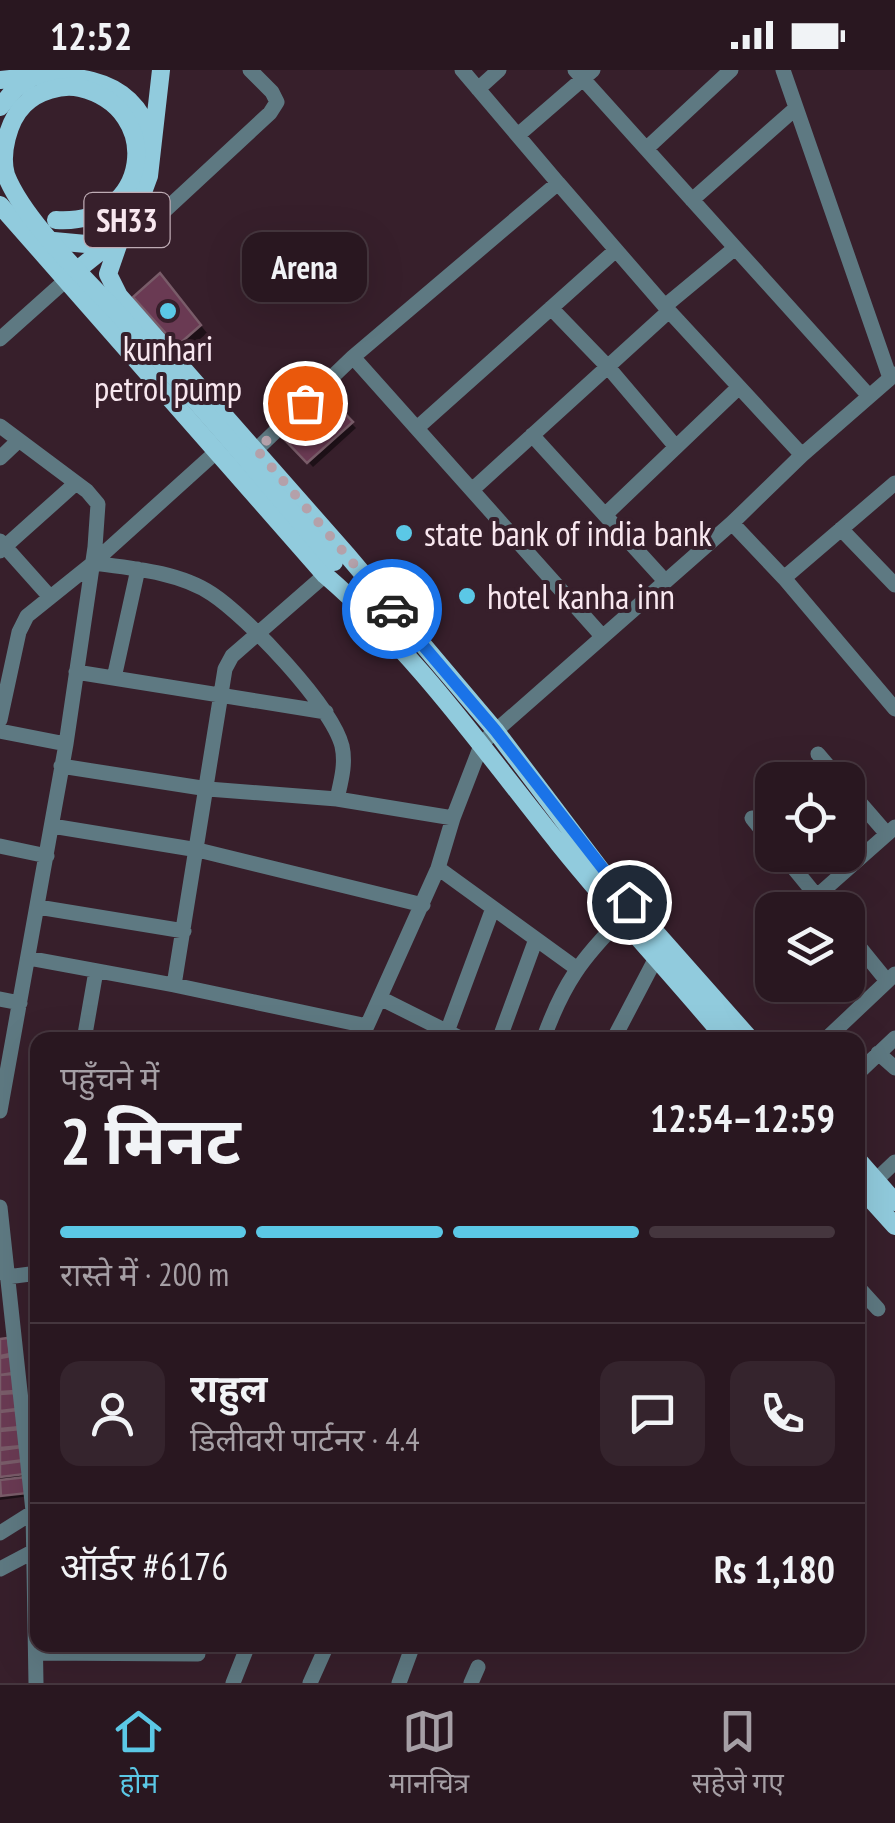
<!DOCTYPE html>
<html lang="hi">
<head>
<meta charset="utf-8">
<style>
  :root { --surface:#291720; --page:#35242d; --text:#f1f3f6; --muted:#a59fa5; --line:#45363e; --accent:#5bc8e6 }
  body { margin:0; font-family:"PT Sans Narrow","Noto Sans Devanagari",sans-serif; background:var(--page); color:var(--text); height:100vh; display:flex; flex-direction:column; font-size:38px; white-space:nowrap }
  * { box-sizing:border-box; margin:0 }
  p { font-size:32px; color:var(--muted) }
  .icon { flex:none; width:55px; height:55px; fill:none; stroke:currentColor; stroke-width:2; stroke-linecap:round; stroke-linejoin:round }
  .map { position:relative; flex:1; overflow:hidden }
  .side { position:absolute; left:30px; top:962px; width:835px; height:620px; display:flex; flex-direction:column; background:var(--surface); border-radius:20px; box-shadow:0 10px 40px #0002,0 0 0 2px var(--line) }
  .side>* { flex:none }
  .fabs { position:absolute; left:755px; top:692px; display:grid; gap:20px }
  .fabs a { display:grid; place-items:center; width:110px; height:110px; border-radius:20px; background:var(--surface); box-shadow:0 10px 40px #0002,0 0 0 2px var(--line); font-size:50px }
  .pin { position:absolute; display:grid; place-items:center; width:85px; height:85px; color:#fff; margin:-42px; border:5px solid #fff; border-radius:50%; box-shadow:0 2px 10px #0007 }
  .courier { position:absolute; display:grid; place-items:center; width:100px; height:100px; margin:-50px; border:8px solid #1a73e8; border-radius:50%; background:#fff; color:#222; box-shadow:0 2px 12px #0007 }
  .bubble { position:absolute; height:70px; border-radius:20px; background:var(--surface); box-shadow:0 10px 40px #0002,0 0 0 2px var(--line); font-size:32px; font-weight:700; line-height:70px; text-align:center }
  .head em { font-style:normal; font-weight:700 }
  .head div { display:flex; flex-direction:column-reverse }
  .head { display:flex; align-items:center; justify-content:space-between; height:170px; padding:0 30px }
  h1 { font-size:65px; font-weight:700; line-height:75px }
  .bar { display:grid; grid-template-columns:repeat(4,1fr); gap:15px 10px; align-content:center; height:120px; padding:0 30px }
  .bar i { height:12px; border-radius:8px; background:var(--line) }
  .bar .active { background:var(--accent) }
  .bar p { grid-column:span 4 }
  .line { display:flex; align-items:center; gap:25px; padding:0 30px; border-top:2px solid var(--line) }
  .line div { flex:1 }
  .round { display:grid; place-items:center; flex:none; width:105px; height:105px; border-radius:20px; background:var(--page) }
  .status { display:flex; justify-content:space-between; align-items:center; height:70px; padding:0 50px; background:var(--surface); direction:ltr }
  .status svg { height:28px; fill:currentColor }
  .tabs { display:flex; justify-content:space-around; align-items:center; height:140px; border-top:2px solid var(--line); background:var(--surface); font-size:28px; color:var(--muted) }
  .tabs a { display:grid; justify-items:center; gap:5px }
  .tabs .active { color:var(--accent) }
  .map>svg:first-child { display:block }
</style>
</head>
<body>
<div class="status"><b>12:52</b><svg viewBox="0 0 49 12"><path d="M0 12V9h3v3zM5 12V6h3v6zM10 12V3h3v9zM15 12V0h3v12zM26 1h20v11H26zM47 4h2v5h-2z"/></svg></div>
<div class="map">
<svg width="895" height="1613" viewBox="0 0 895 1613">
  <rect width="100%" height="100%" fill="#371f2b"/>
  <!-- shadow -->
  <path fill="#0007" d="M 167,214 L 207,263 L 186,281 L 136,227 Z
    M 332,333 L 356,358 L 313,397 L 288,370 Z
    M 8,1271 L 30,1426 L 0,1430 L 0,1272 Z"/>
  <!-- building -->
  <path fill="#6a3a53" stroke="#795c69" stroke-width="2.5" d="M 160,203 L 201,255 L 177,276 L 133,227 Z
    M 332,330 L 353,352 L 307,393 L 285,370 Z
    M 8,1268 L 10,1284 L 0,1286 L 0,1269 Z
    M 11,1286 L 13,1303 L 0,1305 L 0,1288 Z
    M 13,1304 L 15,1321 L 0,1322 L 0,1305 Z
    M 15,1323 L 17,1339 L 0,1341 L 0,1324 Z
    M 18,1340 L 20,1357 L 0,1359 L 0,1342 Z
    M 21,1359 L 22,1376 L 0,1378 L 0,1361 Z
    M 22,1377 L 24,1390 L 0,1393 L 0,1380 Z
    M 23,1391 L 25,1404 L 0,1407 L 0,1394 Z
    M 26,1407 L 28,1423 L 1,1426 L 0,1410 Z"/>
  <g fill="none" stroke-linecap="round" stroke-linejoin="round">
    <!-- minor -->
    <path stroke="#5e7982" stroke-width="15" d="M 462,0 L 558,113
      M 575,0 L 869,326
      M 783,0 L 890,308
      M 478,19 L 499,0
      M 518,65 L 593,0
      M 646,79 L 731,0
      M 692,130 L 796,38
      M 126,152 L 160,145 L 270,43 L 277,32 L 272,22 L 250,0
      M 665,236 L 735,178
      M 551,238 L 608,297 L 676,377
      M 669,241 L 802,385 L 732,453
      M 0,269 L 66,210
      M 353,287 L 558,113 L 669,241 L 472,420
      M 0,356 L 87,421 L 98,434 L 95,477 L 66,674 L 0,1041
      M 417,358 L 616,180
      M 532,365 L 665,511
      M 257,379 L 353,287 L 602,566
      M 802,385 L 895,304
      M 0,388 L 18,371
      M 605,445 L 739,317
      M 841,459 L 895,515
      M 0,471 L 50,527
      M 0,481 L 76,413
      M 93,493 C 131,498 180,502 212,524 C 247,547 332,636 342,676 C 346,694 341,711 337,729
      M 784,508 L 895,639
      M 76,602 L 326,642
      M 114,608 L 138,499
      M 0,650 L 19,562 L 27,546 L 93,493 L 216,382
      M 0,661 L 66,674
      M 818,684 L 840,710
      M 61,696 L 208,719 L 337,729 L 453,748
      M 848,719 L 887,764
      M 752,748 L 772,773
      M 52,756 L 198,780 L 423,835
      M 0,776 L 47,786
      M 783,785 L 828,840
      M 438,798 L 576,898
      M 817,826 L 895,757
      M 38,837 L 184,861
      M 848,863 L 887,911
      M 28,888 L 174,915 L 225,599 L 232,586 L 325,505
      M 174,915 L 367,956 L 438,798 L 453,748 L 482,673 L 732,453 L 784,508 L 895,413
      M 380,928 L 464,970
      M 0,929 L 20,933
      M 84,970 L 96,901
      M 444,970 L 493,838
      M 499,970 L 536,869
      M 543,970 C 563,914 581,889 623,847
      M 613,970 L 657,886
      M 825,970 L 895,904
      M 878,983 L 895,998
      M 858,1003 L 895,968
      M 876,1110 L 895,1092
      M 0,1137 L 33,1441 L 36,1613
      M 7,1207 L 38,1203
      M 858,1217 L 878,1239
      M 0,1463 L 38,1439
      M 0,1499 L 38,1479
      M 36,1583 L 198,1584
      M 233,1613 L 248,1575
      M 310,1613 L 327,1575
      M 399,1613 L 413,1575
      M 471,1613 L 478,1597"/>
    <!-- major -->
    <path stroke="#91cbdd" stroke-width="18" d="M 0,10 C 65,3 131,0 151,68
      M 0,37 L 15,19 L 32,8
      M 0,135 L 325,505 C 416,583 485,682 559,774 C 613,841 672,905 727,970
      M 126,152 L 108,204 L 119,226 L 347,485 L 495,660 L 604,804 L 751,970
      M 43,170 L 86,174 L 113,161
      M 66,209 L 101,181 L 134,141 L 142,125 L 149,106 L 161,0
      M 858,1090 L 895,1132
      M 858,1115 L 895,1156"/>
    <!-- major-bridge -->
    <path stroke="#91cbdd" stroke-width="18" d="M 56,150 C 151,156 165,38 80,18 C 62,14 37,21 24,35 C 8,51 0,84 6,105 C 24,151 86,209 120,246 C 193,327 264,409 334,492"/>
  </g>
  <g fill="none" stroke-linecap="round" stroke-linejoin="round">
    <!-- done -->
    <path stroke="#b4a1aa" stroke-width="10" stroke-dasharray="0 18" d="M 305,333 L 257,380 L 392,539"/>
    <!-- route -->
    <path stroke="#1a73e8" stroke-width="12" d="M 392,539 L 495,660 L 629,832"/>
  </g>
  <!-- markers -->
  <g fill="#5bc8e6" stroke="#371f2b" stroke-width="4">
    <circle cx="168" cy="241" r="10"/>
    <circle cx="404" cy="463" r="10"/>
    <circle cx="467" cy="526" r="10"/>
  </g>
  <g text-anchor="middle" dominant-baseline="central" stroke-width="8" stroke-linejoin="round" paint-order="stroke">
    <!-- shield labels -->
    <rect fill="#371f2b" stroke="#beabb4" stroke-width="2.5" x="84.5" y="123" width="85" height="54" rx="8"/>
    <g font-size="32" font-weight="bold" fill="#f8e7ef">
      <text x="127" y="150">SH33</text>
    </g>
    <!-- poi labels -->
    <g font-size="35" fill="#f8e7ef" stroke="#371f2b" text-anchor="start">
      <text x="168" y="278" text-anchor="middle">kunhari<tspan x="168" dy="40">petrol pump</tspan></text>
      <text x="424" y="463">state bank of india bank</text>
      <text x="487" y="526">hotel kanha inn</text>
    </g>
  </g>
</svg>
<div class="fabs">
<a><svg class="icon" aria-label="locate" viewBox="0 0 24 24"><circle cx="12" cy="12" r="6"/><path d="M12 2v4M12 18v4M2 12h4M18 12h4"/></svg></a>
<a><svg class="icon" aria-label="layers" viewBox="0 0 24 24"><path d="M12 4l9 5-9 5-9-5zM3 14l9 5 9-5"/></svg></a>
</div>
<div class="pin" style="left:305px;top:333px;background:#ea580c"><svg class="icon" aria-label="bag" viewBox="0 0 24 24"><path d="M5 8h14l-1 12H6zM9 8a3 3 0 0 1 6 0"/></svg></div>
<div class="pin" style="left:629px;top:832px;background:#1f2937"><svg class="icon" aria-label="home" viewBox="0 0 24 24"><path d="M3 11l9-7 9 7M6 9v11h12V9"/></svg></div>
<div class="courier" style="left:392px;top:539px"><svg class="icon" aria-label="car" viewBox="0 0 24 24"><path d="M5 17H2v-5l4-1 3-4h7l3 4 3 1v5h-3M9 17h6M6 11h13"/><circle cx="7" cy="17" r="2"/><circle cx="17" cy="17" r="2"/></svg></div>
<div class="bubble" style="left:242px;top:162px;width:125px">Arena</div>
<section class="side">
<div class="head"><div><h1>2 मिनट</h1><p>पहुँचने में</p></div><em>12:54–12:59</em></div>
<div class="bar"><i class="active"></i><i class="active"></i><i class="active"></i><i></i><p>रास्ते में · 200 m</p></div>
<div class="line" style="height:180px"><a class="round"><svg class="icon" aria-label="person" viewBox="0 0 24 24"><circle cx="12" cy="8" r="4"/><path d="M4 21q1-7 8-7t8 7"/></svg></a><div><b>राहुल</b><p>डिलीवरी पार्टनर · 4.4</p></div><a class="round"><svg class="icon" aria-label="chat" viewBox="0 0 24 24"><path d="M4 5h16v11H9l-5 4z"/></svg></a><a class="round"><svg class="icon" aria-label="phone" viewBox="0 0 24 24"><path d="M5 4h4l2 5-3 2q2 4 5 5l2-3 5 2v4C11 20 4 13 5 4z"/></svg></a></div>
<div class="line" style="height:130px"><div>ऑर्डर #6176</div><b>Rs 1,180</b></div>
</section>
</div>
<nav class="tabs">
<a class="active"><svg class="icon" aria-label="home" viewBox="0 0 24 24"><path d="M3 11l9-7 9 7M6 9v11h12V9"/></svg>होम</a>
<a><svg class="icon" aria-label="map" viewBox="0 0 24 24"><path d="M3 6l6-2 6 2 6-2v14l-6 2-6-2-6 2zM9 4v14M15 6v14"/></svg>मानचित्र</a>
<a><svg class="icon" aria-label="saved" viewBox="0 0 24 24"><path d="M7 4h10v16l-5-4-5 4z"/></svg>सहेजे गए</a>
</nav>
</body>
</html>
